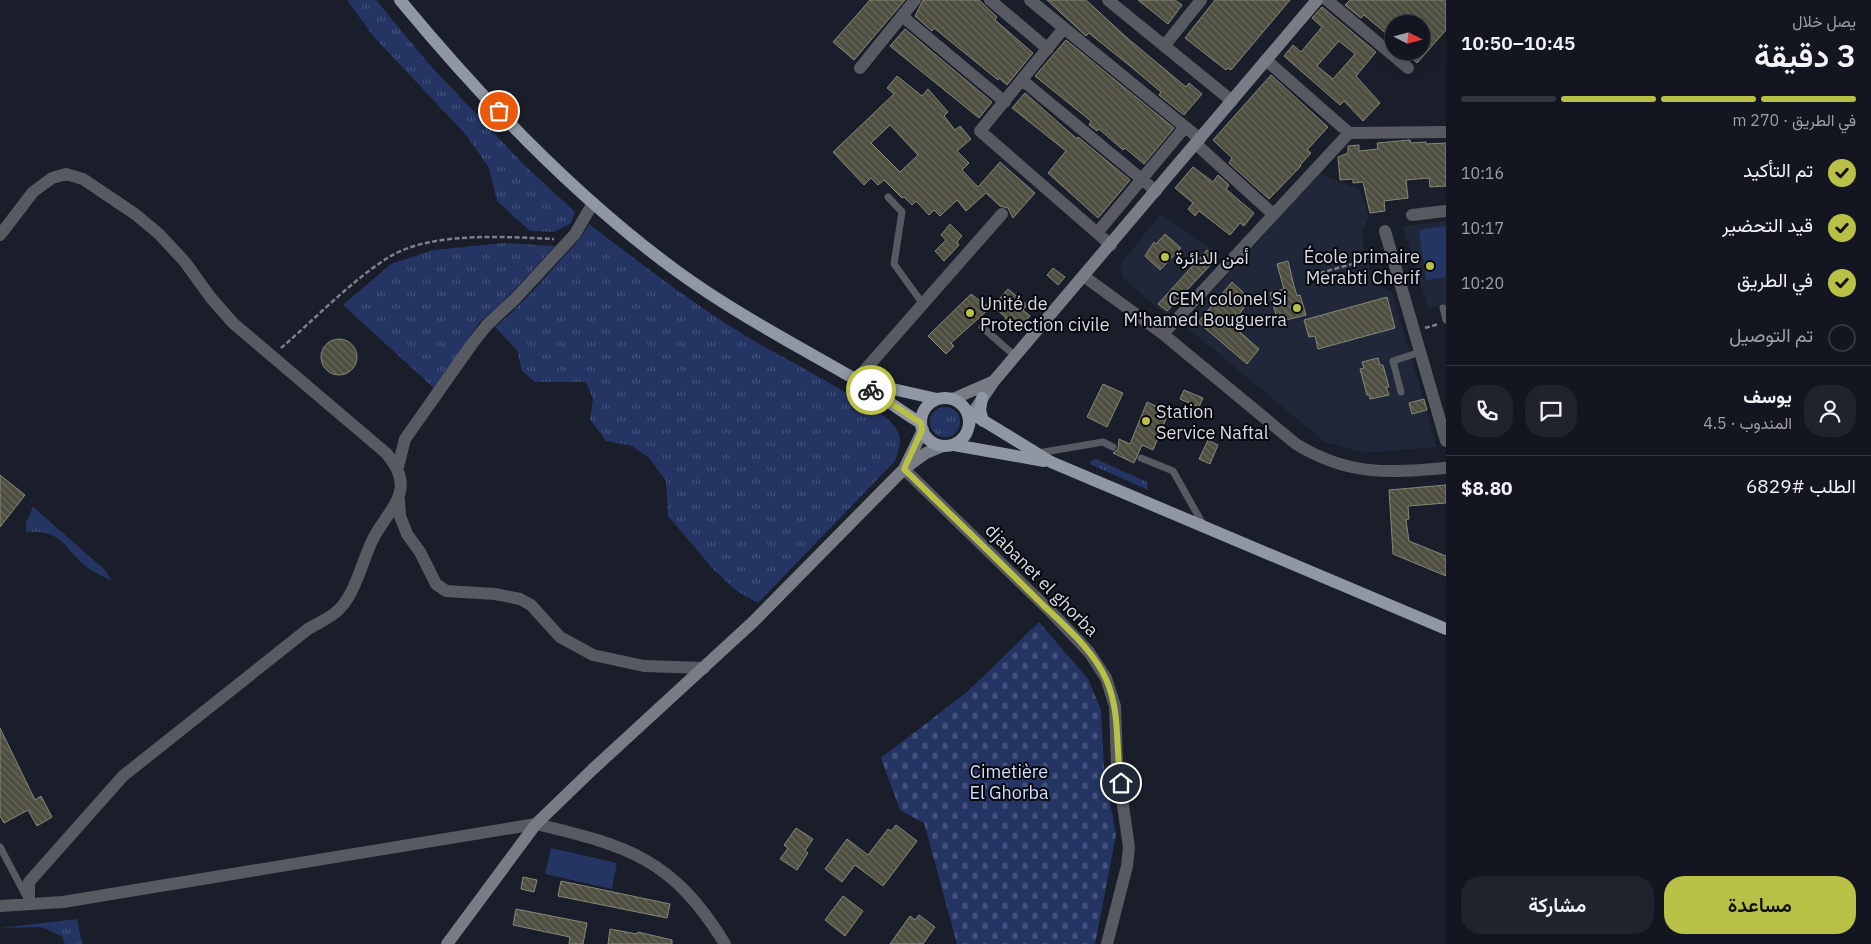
<!DOCTYPE html>
<html lang="ar">
<head>
<meta charset="utf-8">
<style>
  :root { --surface:#131620; --page:#20232d; --text:#f1f3f6; --muted:#9d9fa5; --line:#32353e; --accent:#b9c046 }
  body { margin:0; font-family:"IBM Plex Sans",Vazirmatn,sans-serif; background:var(--page); color:var(--text); direction:rtl; height:100vh; display:flex; flex-direction:column; font-size:19px; white-space:nowrap }
  * { box-sizing:border-box; margin:0 }
  p { font-size:16px; color:var(--muted) }
  .icon { flex:none; width:28px; height:28px; fill:none; stroke:currentColor; stroke-width:2; stroke-linecap:round; stroke-linejoin:round }
  .map { position:relative; flex:1; overflow:hidden; direction:ltr }
  .sheet { display:flex; flex-direction:column; background:var(--surface); width:425px }
  .sheet>* { flex:none }
  .needle { width:32px; rotate:96deg }
  .controls { position:absolute; left:1385px; top:15px; display:grid; gap:10px }
  .controls a { display:grid; place-items:center; width:45px; height:45px; border-radius:50%; background:var(--surface); box-shadow:0 5px 20px #0002,0 0 0 1px var(--line); font-size:25px }
  .pin { position:absolute; display:grid; place-items:center; width:42px; height:42px; color:#fff; margin:-21px; border:2px solid #fff; border-radius:50%; box-shadow:0 1px 5px #0007 }
  .courier { position:absolute; display:grid; place-items:center; width:50px; height:50px; margin:-25px; border:4px solid #b9c046; border-radius:50%; background:#fff; color:#222; box-shadow:0 1px 6px #0007 }
  .overview em { font-style:normal; font-weight:600 }
  .overview div { display:flex; flex-direction:column-reverse }
  .overview { display:flex; align-items:center; justify-content:space-between; height:85px; padding:0 15px }
  h1 { font-size:32px; font-weight:600; line-height:38px }
  .bar { display:grid; grid-template-columns:repeat(4,1fr); gap:8px 5px; align-content:center; height:60px; padding:0 15px }
  .bar i { height:6px; border-radius:4px; background:var(--line) }
  .bar .current { background:var(--accent) }
  .bar p { grid-column:span 4 }
  .line { display:flex; align-items:center; gap:12px; padding:0 15px; border-top:1px solid var(--line) }
  .line div { flex:1 }
  .round { display:grid; place-items:center; flex:none; width:52px; height:52px; border-radius:20px; background:var(--page) }
  ol { padding:0 15px; list-style:none }
  li { display:flex; align-items:center; gap:15px; height:55px }
  li p { margin-inline-start:auto }
  li .icon { padding:5px; border-radius:50%; background:var(--accent); color:#111; stroke-width:4 }
  li:last-child { color:var(--muted) }
  li i { width:28px; height:28px; border:2px solid var(--line); border-radius:50% }
  .cta { display:flex; gap:10px; margin-top:auto; padding:10px 15px }
  .cta a { flex:1; height:58px; border-radius:20px; background:var(--accent); color:#111; font-size:20px; font-weight:600; line-height:58px; text-align:center }
  .cta a+a { background:var(--page); color:var(--text) }
  main { display:flex; flex:1; min-height:0 }
  .map>svg:first-child { display:block }
</style>
</head>
<body>
<main>
<section class="sheet">
<div class="overview"><div><h1>3 دقيقة</h1><p>يصل خلال</p></div><em>10:45–10:50</em></div>
<div class="bar"><i class="current"></i><i class="current"></i><i class="current"></i><i></i><p>في الطريق · 270 m</p></div>
<ol>
<li><svg class="icon" aria-label="check" viewBox="0 0 24 24"><path d="M5 12l5 5 9-10"/></svg>تم التأكيد<p>10:16</p></li>
<li><svg class="icon" aria-label="check" viewBox="0 0 24 24"><path d="M5 12l5 5 9-10"/></svg>قيد التحضير<p>10:17</p></li>
<li><svg class="icon" aria-label="check" viewBox="0 0 24 24"><path d="M5 12l5 5 9-10"/></svg>في الطريق<p>10:20</p></li>
<li><i></i>تم التوصيل</li>
</ol>
<div class="line" style="height:90px"><a class="round"><svg class="icon" aria-label="person" viewBox="0 0 24 24"><circle cx="12" cy="8" r="4"/><path d="M4 21q1-7 8-7t8 7"/></svg></a><div><b>يوسف</b><p>المندوب · 4.5</p></div><a class="round"><svg class="icon" aria-label="chat" viewBox="0 0 24 24"><path d="M4 5h16v11H9l-5 4z"/></svg></a><a class="round"><svg class="icon" aria-label="phone" viewBox="0 0 24 24"><path d="M5 4h4l2 5-3 2q2 4 5 5l2-3 5 2v4C11 20 4 13 5 4z"/></svg></a></div>
<div class="line" style="height:65px"><div>الطلب #6829</div><b>$8.80</b></div>
<div class="cta"><a>مساعدة</a><a>مشاركة</a></div>
</section>
<div class="map">
<svg width="1446" height="944" viewBox="0 0 1446 944">
  <defs>
    <pattern id="grass-tufts" width="24" height="20" patternUnits="userSpaceOnUse" patternTransform="scale(1.25)"><rect width="24" height="20" fill="#243564"/><path d="M3 7l-1-3M5 7V3M7 7l1-3M15 17l-1-3M17 17v-4M19 17l1-3" fill="none" stroke="#43527a"/></pattern>
    <pattern id="cemetery-stones" width="16" height="16" patternUnits="userSpaceOnUse" patternTransform="scale(1.25)"><rect width="16" height="16" fill="#243564"/><path d="M2 7V4a2 2 0 0 1 4 0v3zM10 15v-3a2 2 0 0 1 4 0v3z" fill="#43527a"/></pattern>
    <pattern id="building-back-hatch" width="6" height="6" patternUnits="userSpaceOnUse" patternTransform="scale(1.25)"><rect width="6" height="6" fill="#4e4f40"/><path d="M-1 5l2 2M0 0l6 6M5-1l2 2" fill="none" stroke="#67685b"/></pattern>
  </defs>
  <rect width="100%" height="100%" fill="#191e2a"/>
  <!-- built -->
  <path fill="#202739" d="M 1319,174 L 1360,189 L 1369,217 L 1361,234 L 1374,284 L 1392,292 L 1437,447 L 1364,453 L 1325,442 L 1183,324 Z
    M 1161,214 L 1221,255 L 1167,316 L 1124,279 L 1120,268 L 1121,263 Z
    M 1446,221 L 1446,306 L 1428,308 L 1403,226 Z"/>
  <!-- grass -->
  <path fill="url(#grass-tufts)" d="M 347,0 L 376,0 L 429,64 L 524,165 L 575,212 L 571,223 L 554,232 L 530,231 L 497,201 L 489,168 L 467,136 L 373,36 Z
    M 589,224 C 635,259 680,294 728,325 C 772,353 820,375 863,404 C 873,410 887,416 894,426 C 904,437 899,449 895,461 L 758,603 L 737,591 L 714,570 L 668,516 L 666,481 L 649,458 L 632,446 L 606,441 L 590,419 L 593,399 L 586,382 L 535,382 L 522,371 L 517,350 L 495,327 C 521,306 536,287 558,263 C 570,249 581,240 589,224 Z
    M 503,243 L 555,246 L 502,303 L 479,323 L 435,389 L 343,305 L 391,264 L 433,250 Z
    M930 422a15 15 0 1 1 30 0a15 15 0 1 1-30 0Z
    M 1096,459 L 1147,482 L 1148,490 L 1090,464 L 1090,461 Z
    M 33,507 L 105,570 L 112,581 C 104,577 95,573 88,568 C 63,548 63,529 26,532 L 26,523 Z
    M 77,919 L 82,944 L 65,944 L 62,936 L 41,927 L 0,928 Z"/>
  <!-- cemetery -->
  <path fill="url(#cemetery-stones)" d="M 1039,622 L 1088,679 L 1101,710 L 1104,769 L 1116,835 L 1095,944 L 957,944 L 924,823 L 900,810 L 881,758 L 967,692 Z"/>
  <!-- garden -->
  <path fill="#243564" d="M 1446,226 L 1446,277 L 1426,280 L 1419,230 Z
    M 551,848 L 617,863 L 612,889 L 545,874 Z"/>
  <!-- building -->
  <path fill="url(#building-back-hatch)" stroke="#868877" fill-rule="evenodd" d="M 870,0 L 905,0 L 854,60 L 833,42 Z
    M 923,0 L 979,0 L 997,17 L 995,20 L 1033,53 L 1007,85 L 999,78 L 998,80 L 934,28 L 932,31 L 915,16 Z
    M 1047,0 L 1086,0 L 1126,37 L 1186,87 L 1189,83 L 1202,94 L 1184,115 L 1159,95 L 1161,92 L 1130,66 L 1089,33 L 1086,36 Z
    M 1138,0 L 1175,0 L 1182,5 L 1168,24 Z
    M 1215,0 L 1290,0 L 1231,70 L 1228,68 L 1226,70 L 1185,38 Z
    M 1350,0 L 1446,0 L 1446,30 L 1417,63 L 1404,51 L 1421,51 L 1421,24 L 1394,24 L 1394,40 L 1364,15 L 1361,18 L 1345,5 Z
    M 1322,7 L 1376,52 L 1356,76 L 1380,103 L 1363,121 L 1344,101 L 1340,105 L 1284,56 L 1293,45 L 1301,52 L 1322,27 L 1312,18 ZM 1339,41 L 1355,54 L 1333,79 L 1317,66 Z
    M 905,29 L 992,102 L 979,118 L 890,46 Z
    M 1066,40 L 1174,128 L 1144,164 L 1125,148 L 1123,150 L 1099,129 L 1097,131 L 1089,125 L 1091,121 L 1035,76 Z
    M 1271,75 L 1328,127 L 1307,150 L 1311,153 L 1300,165 L 1301,166 L 1269,199 L 1229,163 L 1232,158 L 1213,140 Z
    M 897,76 L 922,96 L 928,89 L 948,112 L 944,116 L 955,130 L 960,126 L 971,139 L 957,151 L 969,163 L 962,170 L 978,187 L 1000,162 L 1035,193 L 1013,218 L 1008,208 L 1000,206 L 986,193 L 966,211 L 957,200 L 940,216 L 934,210 L 929,215 L 916,201 L 912,205 L 904,197 L 902,198 L 884,180 L 878,185 L 871,178 L 864,185 L 833,152 L 894,94 L 887,88 ZM 890,125 L 918,155 L 900,172 L 871,143 Z
    M 1025,93 L 1077,139 L 1078,137 L 1130,180 L 1098,218 L 1048,173 L 1066,151 L 1012,108 Z
    M 1410,140 L 1411,143 L 1426,142 L 1426,144 L 1446,143 L 1446,186 L 1430,187 L 1429,178 L 1406,180 L 1408,198 L 1384,201 L 1385,211 L 1370,213 L 1363,182 L 1353,183 L 1353,179 L 1340,180 L 1338,157 L 1348,153 L 1348,146 L 1359,145 L 1359,151 L 1378,149 L 1377,143 Z
    M 1193,167 L 1213,182 L 1218,175 L 1229,185 L 1226,189 L 1254,213 L 1244,226 L 1240,223 L 1230,235 L 1199,211 L 1195,216 L 1188,209 L 1193,203 L 1175,188 Z
    M 950,224 L 962,236 L 957,242 L 959,245 L 944,261 L 935,251 L 946,240 L 941,235 Z
    M 1165,234 L 1181,248 L 1160,270 L 1145,256 L 1154,242 L 1156,244 Z
    M 1207,250 L 1216,259 L 1167,311 L 1158,304 Z
    M 1288,261 L 1294,286 L 1297,296 L 1300,295 L 1306,315 L 1278,322 L 1270,293 L 1284,289 L 1277,264 Z
    M 1053,268 L 1065,277 L 1058,285 L 1047,275 Z
    M 1232,282 L 1246,295 L 1242,299 L 1247,303 L 1232,325 L 1259,349 L 1247,364 L 1198,322 Z
    M 1008,289 L 1027,305 L 1023,310 L 1030,316 L 1016,332 L 1003,321 L 1006,318 L 993,306 Z
    M 971,294 L 990,308 L 951,343 L 954,346 L 946,354 L 928,336 Z
    M 1387,297 L 1395,328 L 1318,349 L 1315,336 L 1309,337 L 1304,320 Z
    M321 357a18 18 0 1 1 36 0a18 18 0 1 1-36 0Z
    M 1378,358 L 1380,365 L 1383,365 L 1389,387 L 1386,387 L 1389,395 L 1370,399 L 1369,395 L 1367,395 L 1360,369 L 1364,368 L 1362,362 Z
    M 1103,384 L 1123,393 L 1107,427 L 1087,417 Z
    M 1184,390 L 1203,398 L 1199,407 L 1180,399 Z
    M 1424,399 L 1427,410 L 1412,414 L 1409,403 Z
    M 1147,402 L 1169,412 L 1153,450 L 1142,445 L 1134,463 L 1113,453 L 1118,449 L 1119,439 L 1130,444 Z
    M 1208,440 L 1218,445 L 1210,464 L 1199,459 Z
    M 0,475 L 25,495 L 0,527 Z
    M 1446,485 L 1446,503 L 1408,506 L 1409,519 L 1406,520 L 1409,541 L 1446,556 L 1446,576 L 1393,554 L 1389,490 Z
    M 0,728 L 35,800 L 41,796 L 52,817 L 37,826 L 28,810 L 4,823 L 0,816 Z
    M 896,825 L 917,841 L 883,886 L 855,865 L 842,882 L 825,869 L 847,839 L 868,855 L 888,829 L 891,831 Z
    M 796,828 L 813,839 L 805,851 L 808,853 L 797,870 L 780,859 L 788,848 L 784,845 Z
    M 523,877 L 537,880 L 534,892 L 521,889 Z
    M 561,881 L 670,904 L 667,918 L 558,896 Z
    M 843,896 L 863,911 L 845,936 L 825,920 Z
    M 516,909 L 587,923 L 583,944 L 569,944 L 570,937 L 513,925 Z
    M 919,915 L 935,927 L 923,944 L 890,944 L 910,916 L 915,920 Z
    M 610,929 L 637,934 L 638,932 L 672,940 L 672,944 L 608,944 Z"/>
  <g fill="none" stroke-linecap="round" stroke-linejoin="round">
    <!-- path -->
    <path stroke="#7c808a" stroke-width="2.5" stroke-dasharray="5 2.5" stroke-linecap="butt" d="M 1320,273 L 1381,256
      M 1425,328 L 1439,324
      M 281,348 C 315,319 352,280 389,257 C 432,231 506,237 554,239"/>
    <!-- lane -->
    <path stroke="#575a61" stroke-width="7" d="M 888,197 L 902,212 L 894,264 L 923,304
      M 1443,308 L 1446,320
      M 982,327 L 1015,356
      M 1401,392 L 1393,361 L 1420,352
      M 1038,453 L 1103,442 L 1113,447
      M 1141,458 L 1173,471 L 1204,526
      M 0,847 L 27,898"/>
    <!-- street -->
    <path stroke="#575a61" stroke-width="12" d="M 915,0 L 902,16 L 1005,102
      M 990,0 L 1048,49
      M 1030,0 L 1064,28
      M 1108,0 L 1232,101
      M 1327,0 L 1408,68
      M 1165,45 L 1201,0
      M 1266,60 L 1349,133
      M 860,68 L 902,16
      M 1022,80 L 1156,191
      M 1196,144 L 1273,214
      M 1412,215 L 1446,211
      M 1385,231 L 1446,441
      M 1097,233 L 1185,127
      M 0,235 L 33,192 L 52,178 L 66,174 L 83,179 L 135,214 L 159,234 L 185,262 L 211,298 L 233,323 L 386,453 C 419,491 389,507 372,541 C 361,564 355,597 335,613 C 327,619 317,624 308,629 L 123,776 L 29,882 L 29,902
      M 1111,245 L 980,131 L 1064,28 L 1200,139
      M 1085,277 L 1163,334 L 1296,444 C 1348,476 1388,473 1446,468
      M 1163,334 L 1349,133 L 1446,132
      M 856,380 L 1002,214
      M 398,467 L 405,439 L 472,344 L 487,325 L 515,299 L 575,234 L 593,203
      M 904,469 L 1052,613 L 1089,652 L 1106,678 L 1115,706 L 1117,764 L 1129,847 L 1127,866 L 1107,944
      M 399,500 L 400,516 L 407,534 L 420,552 L 436,584 L 446,591 L 495,594 L 520,599 L 531,605 L 560,637 L 593,655 L 644,666 L 704,668
      M 0,906 L 63,902 L 536,824 C 629,846 673,859 725,944"/>
    <!-- secondary -->
    <path stroke="#787c86" stroke-width="12" d="M 953,399 L 992,382
      M 969,425 L 972,414 L 994,381 L 1317,0
      M 904,469 L 923,430
      M 447,944 L 536,824 L 593,769 L 753,622 L 904,469 L 926,453 L 943,446"/>
    <!-- primary -->
    <path stroke="#9096a4" stroke-width="12" d="M 400,0 C 481,98 571,193 674,269 C 731,311 794,344 855,379 C 878,393 898,410 921,423
      M 866,383 L 937,399
      M 982,398 L 980,410 L 983,421
      M921 422a24 24 0 1 1 48 0a24 24 0 1 1-48 0Z
      M 966,410 L 1051,462 L 1446,629
      M 954,445 L 1044,461"/>
  </g>
  <g fill="none" stroke-linecap="round" stroke-linejoin="round">
    <!-- done -->
    <path stroke="#9499a2" stroke-width="5" stroke-dasharray="0 9" d="M 499,111 C 572,188 653,259 743,315 C 785,342 831,362 871,390"/>
    <!-- route -->
    <path stroke="#b9c046" stroke-width="6" d="M 871,390 L 921,423 L 922,430 L 904,469 C 950,514 997,559 1042,604 C 1065,626 1093,650 1106,679 C 1121,712 1115,748 1121,783"/>
  </g>
  <!-- markers -->
  <g fill="#b9c046" stroke="#06080d" stroke-width="2">
    <circle cx="1165" cy="257" r="5"/>
    <circle cx="1430" cy="266" r="5"/>
    <circle cx="1297" cy="308" r="5"/>
    <circle cx="970" cy="313" r="5"/>
    <circle cx="1146" cy="421" r="5"/>
  </g>
  <g text-anchor="middle" dominant-baseline="central" stroke-width="4" stroke-linejoin="round" paint-order="stroke">
    <!-- poi labels -->
    <g font-size="18" fill="#d7dbe3" stroke="#06080d" text-anchor="start">
      <text x="1420" y="256" text-anchor="end">École primaire<tspan x="1420" dy="21">Merabti Cherif</tspan></text>
      <text x="1175" y="257">أمن الدائرة</text>
      <text x="1287" y="298" text-anchor="end">CEM colonel Si<tspan x="1287" dy="21">M'hamed Bouguerra</tspan></text>
      <text x="980" y="303">Unité de<tspan x="980" dy="21">Protection civile</tspan></text>
      <text x="1156" y="411">Station<tspan x="1156" dy="21">Service Naftal</tspan></text>
    </g>
    <!-- street labels -->
    <g font-size="18" fill="#d7dbe3" stroke="#06080d">
      <text transform="translate(1042 580) rotate(45)">djabanet el ghorba</text>
    </g>
    <!-- park labels -->
    <g font-size="18" fill="#d1dfff" stroke="#06080d">
      <text x="1009" y="771">Cimetière<tspan x="1009" dy="21">El Ghorba</tspan></text>
    </g>
  </g>
</svg>
<div class="controls">
<a><svg class="needle" viewBox="-14 -14 28 28"><path d="M0-13l5 13h-10z" fill="#e53935"/><path d="M0 13l5-13h-10z" fill="#9d9fa5"/></svg></a>
</div>
<div class="pin" style="left:499px;top:111px;background:#ea580c"><svg class="icon" aria-label="bag" viewBox="0 0 24 24"><path d="M5 8h14l-1 12H6zM9 8a3 3 0 0 1 6 0"/></svg></div>
<div class="pin" style="left:1121px;top:783px;background:#1f2937"><svg class="icon" aria-label="home" viewBox="0 0 24 24"><path d="M3 11l9-7 9 7M6 9v11h12V9"/></svg></div>
<div class="courier" style="left:871px;top:390px"><svg class="icon" aria-label="bike" viewBox="0 0 24 24"><circle cx="6" cy="16" r="4"/><circle cx="18" cy="16" r="4"/><path d="M6 16l4-8h5l3 8M10 8l3 8H6M13 5h3"/></svg></div>
</div>
</main>
</body>
</html>
